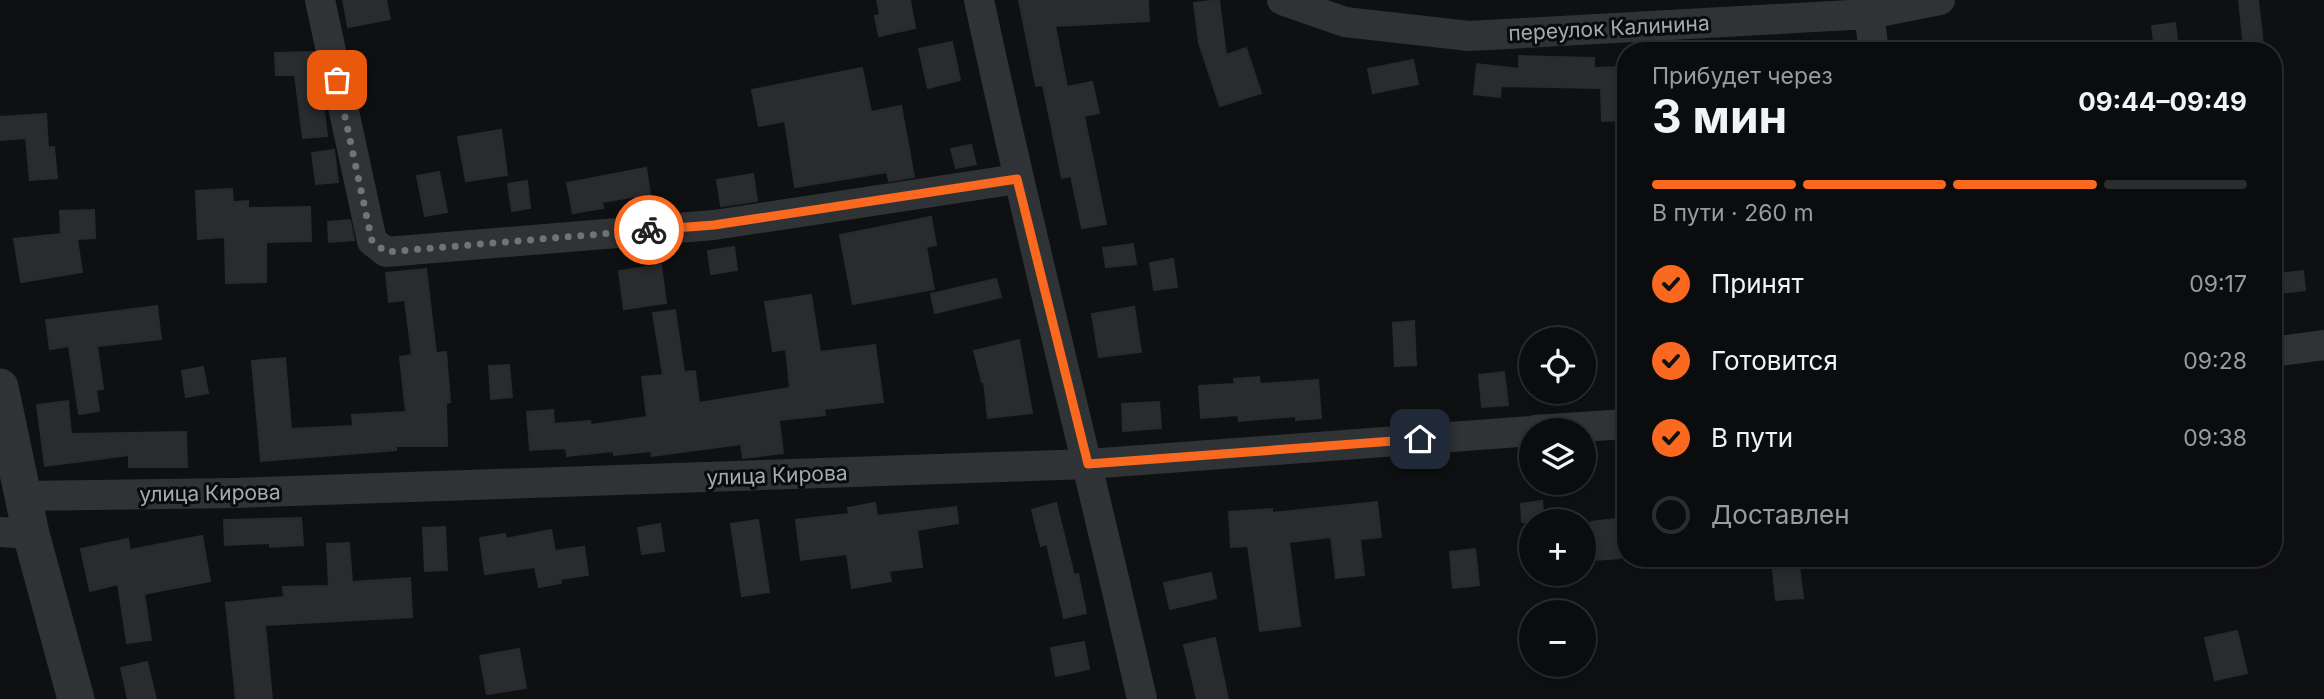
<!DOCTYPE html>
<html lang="ru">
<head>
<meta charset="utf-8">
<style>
  :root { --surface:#0b0c0d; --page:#191a1b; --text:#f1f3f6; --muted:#9a9b9d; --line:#2b2c2e; --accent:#fa691f }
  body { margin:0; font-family:Inter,sans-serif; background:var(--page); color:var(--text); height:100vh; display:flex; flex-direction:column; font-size:26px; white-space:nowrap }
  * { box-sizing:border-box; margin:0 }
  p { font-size:23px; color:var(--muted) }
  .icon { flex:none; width:38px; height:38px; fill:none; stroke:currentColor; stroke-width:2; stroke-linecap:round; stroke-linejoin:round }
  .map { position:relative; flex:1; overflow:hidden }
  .panel { position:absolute; left:1617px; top:42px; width:665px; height:525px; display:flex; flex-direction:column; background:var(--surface); border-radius:28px; box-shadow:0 4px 10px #0003,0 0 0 2px var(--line) }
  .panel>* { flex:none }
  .tools { position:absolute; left:1519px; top:327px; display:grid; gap:14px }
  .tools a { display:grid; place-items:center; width:77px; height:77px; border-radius:50%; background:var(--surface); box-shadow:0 4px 10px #0003,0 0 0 2px var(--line); font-size:35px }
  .pin { position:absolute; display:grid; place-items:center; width:60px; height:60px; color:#fff; margin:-30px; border-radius:14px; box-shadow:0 4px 10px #0006 }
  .courier { position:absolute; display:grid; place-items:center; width:70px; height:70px; margin:-35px; border:5px solid #fa691f; border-radius:50%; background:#fff; color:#222; box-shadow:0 2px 9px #0007 }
  .summary em { font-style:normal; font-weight:700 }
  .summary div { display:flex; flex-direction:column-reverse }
  .summary { display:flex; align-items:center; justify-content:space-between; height:119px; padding:0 35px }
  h1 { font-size:46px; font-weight:700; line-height:52px }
  .bar { display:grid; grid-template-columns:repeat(4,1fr); gap:10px 7px; align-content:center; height:84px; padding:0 35px }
  .bar i { height:9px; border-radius:5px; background:var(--line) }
  .bar .active { background:var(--accent) }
  .bar p { grid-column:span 4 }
  ol { padding:0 35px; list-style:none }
  li { display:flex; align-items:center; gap:21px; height:77px }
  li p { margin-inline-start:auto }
  li .icon { padding:7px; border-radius:50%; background:var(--accent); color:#111; stroke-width:4 }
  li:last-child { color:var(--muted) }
  li i { width:38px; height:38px; border:4px solid var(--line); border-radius:50% }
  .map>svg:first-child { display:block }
</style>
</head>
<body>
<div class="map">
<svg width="2324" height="699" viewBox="0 0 2324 699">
  <rect width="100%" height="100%" fill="#0f1011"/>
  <!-- building -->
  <path fill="#2a2b2e" stroke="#292a2d" stroke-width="2" d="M 343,0 L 386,0 L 390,19 L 348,27 Z
    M 877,0 L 910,0 L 915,28 L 879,36 L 875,16 L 880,15 Z
    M 1019,0 L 1148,0 L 1149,21 L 1055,26 L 1067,87 L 1092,82 L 1099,113 L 1084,116 L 1106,224 L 1082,228 L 1071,176 L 1062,178 L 1043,85 L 1036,86 Z
    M 1219,0 L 1226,55 L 1246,48 L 1261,93 L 1220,106 L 1199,43 L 1194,3 Z
    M 2239,0 L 2258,0 L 2263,45 L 2244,48 Z
    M 2175,23 L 2178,47 L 2155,50 L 2152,26 Z
    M 952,42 L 960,80 L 928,88 L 919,49 Z
    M 313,52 L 315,95 L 322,94 L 327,136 L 303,138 L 295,75 L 276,75 L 275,53 Z
    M 1519,56 L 1594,58 L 1594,68 L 1626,67 L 1626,120 L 1602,121 L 1601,88 L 1501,86 L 1500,97 L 1474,94 L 1477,64 L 1519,69 Z
    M 1413,60 L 1418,84 L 1373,93 L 1368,69 Z
    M 862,68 L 871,112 L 901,106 L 914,177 L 889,181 L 887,172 L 795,187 L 785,121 L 759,126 L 752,90 Z
    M 46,114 L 48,148 L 54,147 L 57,178 L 30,180 L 26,138 L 0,140 L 0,117 Z
    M 501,130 L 507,175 L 466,181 L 458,137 Z
    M 971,145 L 976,164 L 956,168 L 951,149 Z
    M 334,150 L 338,182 L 316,184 L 312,153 Z
    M 646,168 L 650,194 L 602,202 L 603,208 L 573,213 L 567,183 Z
    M 439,172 L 447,212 L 425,216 L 417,176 Z
    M 753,174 L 757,201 L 721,206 L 717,180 Z
    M 527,181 L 530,208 L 512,211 L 508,184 Z
    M 232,189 L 233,202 L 248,201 L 248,208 L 310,207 L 311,241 L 266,242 L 266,282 L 226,283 L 225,237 L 198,239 L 196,191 Z
    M 94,210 L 95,238 L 77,239 L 82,272 L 21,282 L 14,239 L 61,234 L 60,211 Z
    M 931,217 L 936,245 L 926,247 L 934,289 L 853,304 L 840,235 Z
    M 350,220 L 354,240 L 329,242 L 328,222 Z
    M 1133,244 L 1136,264 L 1106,267 L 1103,248 Z
    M 734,247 L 737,270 L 711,274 L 708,251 Z
    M 1173,259 L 1177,287 L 1154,290 L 1150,263 Z
    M 661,265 L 666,303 L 624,309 L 619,271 Z
    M 426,269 L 436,353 L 446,352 L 450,402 L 446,403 L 447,446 L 396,446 L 396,450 L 261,461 L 252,361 L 285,358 L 291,429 L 353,426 L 352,415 L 406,412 L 400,357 L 412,355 L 405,300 L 389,302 L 386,273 Z
    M 2303,271 L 2305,290 L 2279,293 L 2277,274 Z
    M 996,279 L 1001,297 L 935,313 L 931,294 Z
    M 811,295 L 820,352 L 875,345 L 883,402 L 824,409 L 825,415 L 779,420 L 783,453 L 743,458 L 741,444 L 652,456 L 651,451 L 614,455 L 614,451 L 567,456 L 566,448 L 530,450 L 527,412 L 553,410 L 554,424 L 590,421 L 591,425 L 647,417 L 642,377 L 663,375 L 653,313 L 675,310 L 684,372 L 695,371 L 699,403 L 790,388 L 786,349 L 773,351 L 765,302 Z
    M 157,306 L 161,339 L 97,346 L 103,389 L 96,390 L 99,411 L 79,414 L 69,346 L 50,349 L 46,320 Z
    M 1134,307 L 1141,352 L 1099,357 L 1092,314 Z
    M 1414,321 L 1416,365 L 1395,366 L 1393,323 Z
    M 1019,340 L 1032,413 L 988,418 L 984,382 L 982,382 L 974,351 Z
    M 509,365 L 512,397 L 491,399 L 489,366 Z
    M 203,367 L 208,393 L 186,397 L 182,371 Z
    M 1504,372 L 1508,405 L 1482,407 L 1479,375 Z
    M 1259,377 L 1260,384 L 1318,380 L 1321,418 L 1296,420 L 1296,416 L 1239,421 L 1238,415 L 1201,418 L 1199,386 L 1235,384 L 1234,379 Z
    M 68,401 L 71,434 L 186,432 L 187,467 L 129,467 L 129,455 L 45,466 L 37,405 Z
    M 1159,402 L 1161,428 L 1123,431 L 1122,404 Z
    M 1542,501 L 1544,522 L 1522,522 L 1521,504 Z
    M 1377,502 L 1381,537 L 1360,539 L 1364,575 L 1336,578 L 1331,537 L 1289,542 L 1300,626 L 1260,631 L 1248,546 L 1231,547 L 1229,512 L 1272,509 L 1272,513 Z
    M 875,503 L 877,516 L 956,507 L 958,523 L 917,530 L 922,567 L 889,571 L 891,581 L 852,588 L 847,554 L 801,560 L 796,520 L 849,514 L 848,508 Z
    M 1056,503 L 1074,575 L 1078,574 L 1086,613 L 1064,618 L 1047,544 L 1041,546 L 1032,510 Z
    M 301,518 L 303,545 L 270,547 L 270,543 L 225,545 L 224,520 Z
    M 1616,519 L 1620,558 L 1595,560 L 1591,522 Z
    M 758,520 L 769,592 L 742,596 L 731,524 Z
    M 660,524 L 664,551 L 642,554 L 638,528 Z
    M 445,527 L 447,570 L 425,571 L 423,528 Z
    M 551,530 L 555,551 L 584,547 L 588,575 L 560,579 L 561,583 L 539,587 L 535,567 L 485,574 L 480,538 L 505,534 L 506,539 Z
    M 202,536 L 210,581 L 144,594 L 151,640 L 127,643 L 118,584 L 90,591 L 81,549 L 128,539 L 130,550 Z
    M 349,543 L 352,582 L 410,578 L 412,617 L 265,625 L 272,699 L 236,699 L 226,603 L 284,597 L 283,587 L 329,586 L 327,544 Z
    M 1475,549 L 1479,585 L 1453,588 L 1450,552 Z
    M 1798,558 L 1803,598 L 1776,600 L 1772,560 Z
    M 1211,573 L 1216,598 L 1170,609 L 1164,583 Z
    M 2237,631 L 2247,673 L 2215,680 L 2205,638 Z
    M 1215,638 L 1228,699 L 1197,699 L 1184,645 Z
    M 1084,642 L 1089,669 L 1056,676 L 1051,648 Z
    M 519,649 L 526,688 L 487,694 L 480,656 Z
    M 147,662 L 156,699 L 128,699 L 121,668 Z"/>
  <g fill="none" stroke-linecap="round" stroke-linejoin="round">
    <!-- minor -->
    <path stroke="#303336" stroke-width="30" d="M 320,0 L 372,241 L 386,252 L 714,225 L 1017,179
      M 979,0 C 1029,234 1089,466 1142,699
      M 1282,0 L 1345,22 L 1469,36 L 1869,14 L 1940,0
      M 1869,14 L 1874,51
      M 2273,352 L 2324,345
      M 1535,430 L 1626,424
      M 22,496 L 234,493 L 1088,464 L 1531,431
      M 0,532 L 31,534"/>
    <!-- tertiary -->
    <path stroke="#303336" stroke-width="37" d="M 0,387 L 31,534 L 76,699"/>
  </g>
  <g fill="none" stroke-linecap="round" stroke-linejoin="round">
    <!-- done -->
    <path stroke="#6d757a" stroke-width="7" stroke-dasharray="0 12.6" d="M 337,80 L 372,241 L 386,252 L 649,230"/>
    <!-- route -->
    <path stroke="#fa691f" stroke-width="9" d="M 649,230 L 714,225 L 1017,179 L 1088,464 L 1420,439"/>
  </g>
  <g text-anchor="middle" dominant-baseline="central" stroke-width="6" stroke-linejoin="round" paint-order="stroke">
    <!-- street labels -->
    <g font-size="21" fill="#a0acb3" stroke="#0a0b0c">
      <text transform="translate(1609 28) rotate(-3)">переулок Калинина</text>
      <text transform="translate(777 475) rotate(-2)">улица Кирова</text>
      <text transform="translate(210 493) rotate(-1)">улица Кирова</text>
    </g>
  </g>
</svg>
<div class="tools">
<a><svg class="icon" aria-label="locate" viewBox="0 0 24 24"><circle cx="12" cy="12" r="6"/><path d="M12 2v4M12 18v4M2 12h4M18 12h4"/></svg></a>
<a><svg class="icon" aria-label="layers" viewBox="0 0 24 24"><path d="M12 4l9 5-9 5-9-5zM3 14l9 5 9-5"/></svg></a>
<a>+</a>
<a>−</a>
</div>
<div class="pin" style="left:337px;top:80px;background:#ea580c"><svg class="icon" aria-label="bag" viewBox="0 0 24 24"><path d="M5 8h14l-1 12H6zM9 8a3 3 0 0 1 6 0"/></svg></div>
<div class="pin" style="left:1420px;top:439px;background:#1f2937"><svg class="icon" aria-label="home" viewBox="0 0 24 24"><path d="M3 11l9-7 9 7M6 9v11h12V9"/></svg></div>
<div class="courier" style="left:649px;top:230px"><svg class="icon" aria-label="bike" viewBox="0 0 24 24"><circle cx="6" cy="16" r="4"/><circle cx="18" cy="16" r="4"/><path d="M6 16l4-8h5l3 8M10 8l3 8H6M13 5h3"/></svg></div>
<section class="panel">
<div class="summary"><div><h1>3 мин</h1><p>Прибудет через</p></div><em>09:44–09:49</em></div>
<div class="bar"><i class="active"></i><i class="active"></i><i class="active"></i><i></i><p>В пути · 260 m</p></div>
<ol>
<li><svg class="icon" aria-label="check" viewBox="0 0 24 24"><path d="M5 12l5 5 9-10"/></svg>Принят<p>09:17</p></li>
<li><svg class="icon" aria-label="check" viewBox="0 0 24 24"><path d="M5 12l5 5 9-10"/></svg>Готовится<p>09:28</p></li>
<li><svg class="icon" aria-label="check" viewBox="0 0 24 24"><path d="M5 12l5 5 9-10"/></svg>В пути<p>09:38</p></li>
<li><i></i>Доставлен</li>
</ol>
</section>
</div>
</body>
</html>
